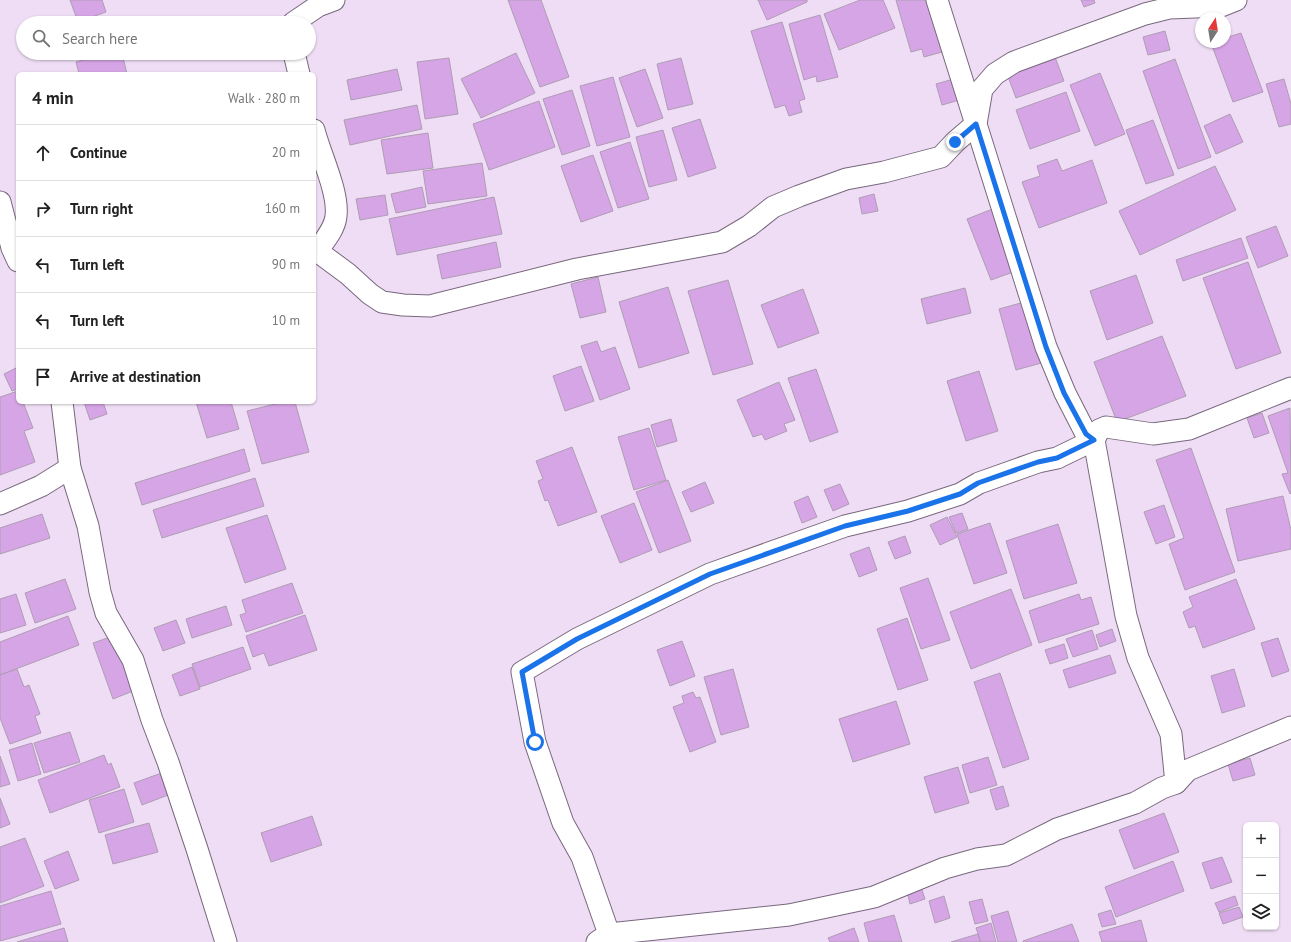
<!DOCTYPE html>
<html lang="en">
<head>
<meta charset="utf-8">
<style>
  :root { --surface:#fff; --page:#f2f2f2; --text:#222; --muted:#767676; --line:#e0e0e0 }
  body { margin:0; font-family:"PT Sans",sans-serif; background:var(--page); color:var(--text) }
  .controls { position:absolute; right:12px; bottom:12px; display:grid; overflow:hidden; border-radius:6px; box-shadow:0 1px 3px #0004 }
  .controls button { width:36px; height:36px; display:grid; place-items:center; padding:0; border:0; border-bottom:1px solid var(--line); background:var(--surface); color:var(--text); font:20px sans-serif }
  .compass { position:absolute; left:1195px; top:12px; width:36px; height:36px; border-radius:50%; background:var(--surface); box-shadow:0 1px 3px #0004; rotate:12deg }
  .stop { position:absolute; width:12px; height:12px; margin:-9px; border:3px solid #1a73e8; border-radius:50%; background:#fff }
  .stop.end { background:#1a73e8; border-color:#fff; box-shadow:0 1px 4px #0008 }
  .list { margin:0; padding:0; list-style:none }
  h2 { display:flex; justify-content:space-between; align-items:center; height:52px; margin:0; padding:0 16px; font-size:17px }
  h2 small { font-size:13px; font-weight:400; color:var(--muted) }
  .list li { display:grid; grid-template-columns:26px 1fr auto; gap:12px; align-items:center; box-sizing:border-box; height:56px; padding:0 16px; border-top:1px solid var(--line) }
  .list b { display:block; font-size:15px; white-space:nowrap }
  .list em { font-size:13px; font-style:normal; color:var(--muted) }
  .icon { flex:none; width:22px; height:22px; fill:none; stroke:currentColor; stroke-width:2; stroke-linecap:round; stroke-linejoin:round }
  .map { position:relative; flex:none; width:1291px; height:942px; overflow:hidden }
  .search { position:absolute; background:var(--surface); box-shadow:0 1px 3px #0004; left:16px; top:16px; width:300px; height:44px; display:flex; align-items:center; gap:10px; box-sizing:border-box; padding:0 14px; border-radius:22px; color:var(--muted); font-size:15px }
  .panel { position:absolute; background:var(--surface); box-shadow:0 1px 3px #0004; left:16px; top:72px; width:300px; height:332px; border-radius:6px }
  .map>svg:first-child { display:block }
  .building { fill:#d6a5e5; stroke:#ae9db3 }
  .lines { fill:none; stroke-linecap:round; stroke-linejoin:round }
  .minor-casing { stroke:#78687d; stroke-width:23 }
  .minor { stroke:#fff; stroke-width:21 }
  .route { stroke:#1a73e8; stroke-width:5 }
</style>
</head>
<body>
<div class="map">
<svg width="1291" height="942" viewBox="0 0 1291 942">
  <rect width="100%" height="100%" fill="#efddf5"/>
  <g class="building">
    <path d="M70 0H102L106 12 78 22Z"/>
    <path d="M508 0H541L569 77 540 87Z"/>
    <path d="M758 0H807V2L767 20Z"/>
    <path d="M860 0H883L895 28 839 50 824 14Z"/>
    <path d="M896 0H927L942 52 924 57 922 49 911 52Z"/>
    <path d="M1081 0H1094L1095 3 1084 7Z"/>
    <path d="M820 15 838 77 817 82 816 76 804 80 789 24Z"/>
    <path d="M782 22 805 99 799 101 802 112 789 116 785 105 775 108 751 31Z"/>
    <path d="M1165 31 1170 50 1148 55 1143 37Z"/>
    <path d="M1241 33 1263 92 1233 102 1211 43 1225 42V38Z"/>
    <path d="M81 53H122L127 74H79L76 62 83 60Z"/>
    <path d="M516 53 535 93 481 118 461 79Z"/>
    <path d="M1055 57 1064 81 1016 98 1007 74Z"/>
    <path d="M449 58 458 114 425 119 417 62Z"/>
    <path d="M681 58 693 104 668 110 657 64Z"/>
    <path d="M1175 59 1211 157 1178 169 1143 71Z"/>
    <path d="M397 69 402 90 351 100 347 80Z"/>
    <path d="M645 69 663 118 637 127 619 78Z"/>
    <path d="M1100 73 1125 134 1095 146 1070 85Z"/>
    <path d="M613 77 630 137 597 146 580 86Z"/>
    <path d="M957 78 963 99 942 105 936 84Z"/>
    <path d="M1284 79 1291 104V124L1279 127 1266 84Z"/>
    <path d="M572 90 590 146 562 155 543 99Z"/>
    <path d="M1066 92 1080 131 1030 149 1016 110Z"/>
    <path d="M539 101 555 147 489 170 473 124Z"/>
    <path d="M417 105 422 129 350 145 344 120Z"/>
    <path d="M1230 114 1243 142 1216 154 1204 126Z"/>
    <path d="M700 119 716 168 688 177 672 128Z"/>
    <path d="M1153 120 1174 175 1146 184 1126 130Z"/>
    <path d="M663 130 677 180 649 187 636 137Z"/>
    <path d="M428 133 433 168 387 174 381 140Z"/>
    <path d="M630 142 649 199 618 208 600 152Z"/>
    <path d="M593 155 613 211 581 222 561 166Z"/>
    <path d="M1057 159 1062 171 1092 160 1107 203 1039 228 1022 182 1040 176 1037 166Z"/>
    <path d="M482 163 487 196 428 204 423 171Z"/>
    <path d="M1215 166 1236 210 1140 255 1119 211Z"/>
    <path d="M422 187 426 207 396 213 391 194Z"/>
    <path d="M874 194 878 211 862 214 859 198Z"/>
    <path d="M385 195 388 215 360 220 356 199Z"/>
    <path d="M494 197 502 234 397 255 389 219Z"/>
    <path d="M995 208 1019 270 991 280 967 219Z"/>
    <path d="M1276 226 1288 256 1258 268 1246 237Z"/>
    <path d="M1241 238 1248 258 1183 281 1176 260Z"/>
    <path d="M496 242 501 267 442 279 437 255Z"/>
    <path d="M1248 262 1281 353 1236 369 1203 278Z"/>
    <path d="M1136 275 1153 323 1107 340 1090 291Z"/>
    <path d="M598 277 606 312 580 318 571 284Z"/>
    <path d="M728 280 753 364 713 375 688 291Z"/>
    <path d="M668 287 689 353 639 368 619 302Z"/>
    <path d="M965 288 971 313 927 324 921 299Z"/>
    <path d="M803 289 819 333 778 348 761 305Z"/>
    <path d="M1028 301 1045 362 1016 370 999 309Z"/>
    <path d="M1162 336 1186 396 1117 422 1094 362Z"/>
    <path d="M597 341 601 352 615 347 630 389 600 400 581 346Z"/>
    <path d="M581 366 594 401 565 411 553 376Z"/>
    <path d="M18 367V389L12 391 4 374Z"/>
    <path d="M816 369 838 432 810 442 788 378Z"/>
    <path d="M979 371 998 431 966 441 947 381Z"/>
    <path d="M779 382 795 420 784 424 787 431 765 440 762 434 753 437 737 400Z"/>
    <path d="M18 391V402H23L33 428 24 431 35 462 0 475V397Z"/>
    <path d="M84 402H103L107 414 90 420Z"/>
    <path d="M196 402H231L239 429 207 438Z"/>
    <path d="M283 402H295L309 452 262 464 247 411Z"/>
    <path d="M1290 408 1291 493 1290 494 1282 474 1288 473 1268 416Z"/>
    <path d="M1262 413 1269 433 1254 438 1247 418Z"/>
    <path d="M671 419 677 441 657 447 651 425Z"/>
    <path d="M649 428 666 480 634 490 618 437Z"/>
    <path d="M572 447 597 512 558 526 548 500 545 501 538 481 543 479 536 461Z"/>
    <path d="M1191 448 1235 572 1185 590 1169 544 1184 538 1156 460Z"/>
    <path d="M244 449 250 471 142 505 135 483Z"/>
    <path d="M255 478 264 506 162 538 153 510Z"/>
    <path d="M668 480 691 541 659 553 636 492Z"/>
    <path d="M705 482 714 503 691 512 682 492Z"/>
    <path d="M840 484 849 504 833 511 824 490Z"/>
    <path d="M808 496 817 517 802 523 794 502Z"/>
    <path d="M1283 496 1291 530V549L1238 561 1226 509Z"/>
    <path d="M634 503 652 550 620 563 601 516Z"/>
    <path d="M1164 505 1175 537 1156 544 1144 512Z"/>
    <path d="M962 513 968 529 956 533 949 517Z"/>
    <path d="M42 514 50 538 0 554V528Z"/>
    <path d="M267 515 286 569 245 583 226 528Z"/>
    <path d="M947 517 957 537 940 545 930 525Z"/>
    <path d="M990 523 1007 573 974 584 957 534Z"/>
    <path d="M1058 524 1077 583 1024 599 1006 541Z"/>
    <path d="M905 536 911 553 895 559 888 542Z"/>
    <path d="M869 547 877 570 859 577 850 554Z"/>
    <path d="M928 578 950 640 921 649 900 588Z"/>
    <path d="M65 579 76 609 35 623 25 593Z"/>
    <path d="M1236 579 1255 629 1203 648 1195 626 1189 628 1183 612 1193 607 1189 597Z"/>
    <path d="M292 583 303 613 246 632 240 615 246 613 242 600Z"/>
    <path d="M1011 589 1032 645 971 669 950 612Z"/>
    <path d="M16 594 26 625 0 633V599Z"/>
    <path d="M1079 594 1081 600 1091 597 1099 624 1039 643 1029 611Z"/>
    <path d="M226 606 232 625 192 638 186 619Z"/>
    <path d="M305 615 317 650 269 666 264 653 253 657 246 636Z"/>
    <path d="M68 616 79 645 0 675V642Z"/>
    <path d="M907 618 928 680 898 690 877 629Z"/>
    <path d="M176 620 185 643 163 651 154 628Z"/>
    <path d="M1112 629 1116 641 1100 647 1096 635Z"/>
    <path d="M1092 630 1098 649 1073 657 1066 639Z"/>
    <path d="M113 636 133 691 113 699 93 643Z"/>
    <path d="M1278 638 1289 671 1272 677 1261 643Z"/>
    <path d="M682 641 695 676 670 686 657 650Z"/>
    <path d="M1064 644 1068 658 1050 664 1045 650Z"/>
    <path d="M243 647 251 669 200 687 192 664Z"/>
    <path d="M1110 655 1116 673 1069 688 1063 670Z"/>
    <path d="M192 667 200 689 180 696 172 675Z"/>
    <path d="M17 669 24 687 29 685 40 714 35 716 41 733 10 744 0 718V675Z"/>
    <path d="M733 669 749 727 721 735 704 677Z"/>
    <path d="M1234 669 1245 706 1222 713 1211 676Z"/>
    <path d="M1000 673 1029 759 1003 768 974 682Z"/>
    <path d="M693 692 696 698 700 697 716 742 690 752 673 707 684 703 682 696Z"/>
    <path d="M896 701 910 744 853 762 839 719Z"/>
    <path d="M70 732 80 762 44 773 34 743Z"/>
    <path d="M32 743 41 774 18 781 9 750Z"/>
    <path d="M104 755 108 765 111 763 120 787 50 813 38 780Z"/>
    <path d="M0 756 10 784 0 787Z"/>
    <path d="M988 757 997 785 970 793 962 765Z"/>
    <path d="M1250 758 1255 775 1233 781 1228 764Z"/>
    <path d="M958 767 969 803 935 813 924 777Z"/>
    <path d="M167 771 176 792 142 805 134 783Z"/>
    <path d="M1003 786 1009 806 996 810 990 790Z"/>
    <path d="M124 789 134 822 99 833 89 800Z"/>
    <path d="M0 798 10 824 0 828Z"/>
    <path d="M1164 813 1179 852 1134 869 1119 830Z"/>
    <path d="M312 816 322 845 271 862 261 833Z"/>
    <path d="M149 823 158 852 113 864 105 835Z"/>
    <path d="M25 838 44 886 0 903V847Z"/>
    <path d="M68 851 79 880 55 889 44 861Z"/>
    <path d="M1222 857 1232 882 1211 889 1202 863Z"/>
    <path d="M1173 861 1184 891 1116 917 1105 887Z"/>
    <path d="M920 884 925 899 910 904 906 887Z"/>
    <path d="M51 891 61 924 0 941V906Z"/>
    <path d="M944 896 950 918 935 923 929 901Z"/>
    <path d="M1235 896 1238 905 1219 912 1215 903Z"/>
    <path d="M982 899 988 921 975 924 969 902Z"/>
    <path d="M1239 907 1243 917 1223 924 1219 913Z"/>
    <path d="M1111 910 1116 924 1102 927 1098 914Z"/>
    <path d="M1008 911 1017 942H998L991 916Z"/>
    <path d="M894 915 902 942H869L864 923Z"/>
    <path d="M1141 920 1147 942H1102L1099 932Z"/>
    <path d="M991 923 996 942H981L976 928Z"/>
    <path d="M1072 924 1079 942H1023V941Z"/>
    <path d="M64 928 68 942H17Z"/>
    <path d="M854 928 859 942H830L828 938Z"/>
    <path d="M978 934 980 942H951Z"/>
  </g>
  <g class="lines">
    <g class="minor-casing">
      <g id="minor">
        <path d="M937 0 1046 347 1065 393 1086 434 1094 440"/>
        <path d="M293 23 318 6 334 0"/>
        <path d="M294 53 299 74"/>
        <path d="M314 130C320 154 339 192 336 216 335 229 324 241 317 251L314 252"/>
        <path d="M0 202 12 248 18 261"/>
        <path d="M317 251 348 274 370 294 382 302 403 305 430 306 577 269 722 242 749 226 773 207 799 196 846 179 884 172 941 157 955 142 976 124 982 89 995 74 1014 62 1145 14 1169 8 1221 6 1236 0"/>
        <path d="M62 402 70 468 88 526 100 592 106 613 133 660 152 720 168 762 197 849 226 942"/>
        <path d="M0 504 41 486 70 468"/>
        <path d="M1176 783 1188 770 1291 727"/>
        <path d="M609 934 582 857 563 823 535 742 522 672 577 639 710 574 845 526 908 511 960 494 979 483 1038 462 1057 458 1094 440"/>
        <path d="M597 942 609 934 789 915 874 897 945 868 977 859 1006 855 1057 829 1135 803 1162 788 1176 783 1171 734 1138 658 1126 616 1094 440 1099 430 1106 427 1153 434 1189 429 1291 388"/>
      </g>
    </g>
    <use href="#minor" class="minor"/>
  </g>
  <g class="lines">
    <path class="route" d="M535 742 522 672 577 639 710 574 845 526 908 511 960 494 978 483 1038 462 1057 458 1094 440 1086 434 1064 393 1046 347 976 124 955 142"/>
  </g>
</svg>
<div class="controls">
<button>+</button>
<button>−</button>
<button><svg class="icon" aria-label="layers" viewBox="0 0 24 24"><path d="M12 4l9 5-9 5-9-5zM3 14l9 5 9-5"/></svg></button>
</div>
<svg class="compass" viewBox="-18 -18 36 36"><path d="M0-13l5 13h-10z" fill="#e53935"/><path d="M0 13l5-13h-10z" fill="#767676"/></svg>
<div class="stop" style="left:535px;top:742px"></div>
<div class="stop end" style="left:955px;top:142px"></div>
<div class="search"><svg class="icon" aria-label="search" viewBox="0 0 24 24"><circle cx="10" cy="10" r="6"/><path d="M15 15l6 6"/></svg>Search here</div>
<section class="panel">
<h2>4 min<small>Walk · 280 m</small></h2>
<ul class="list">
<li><svg class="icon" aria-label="ahead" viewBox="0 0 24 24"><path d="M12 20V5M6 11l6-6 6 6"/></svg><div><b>Continue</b></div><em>20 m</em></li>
<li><svg class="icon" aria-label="right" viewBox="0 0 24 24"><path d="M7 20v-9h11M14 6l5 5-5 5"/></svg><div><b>Turn right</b></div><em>160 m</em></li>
<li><svg class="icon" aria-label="left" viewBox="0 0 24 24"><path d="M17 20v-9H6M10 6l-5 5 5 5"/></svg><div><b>Turn left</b></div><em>90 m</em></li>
<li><svg class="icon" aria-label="left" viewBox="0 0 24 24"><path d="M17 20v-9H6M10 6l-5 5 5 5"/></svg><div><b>Turn left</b></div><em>10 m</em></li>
<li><svg class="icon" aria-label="arrive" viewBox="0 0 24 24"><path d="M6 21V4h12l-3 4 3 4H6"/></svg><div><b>Arrive at destination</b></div></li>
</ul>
</section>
</div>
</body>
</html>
